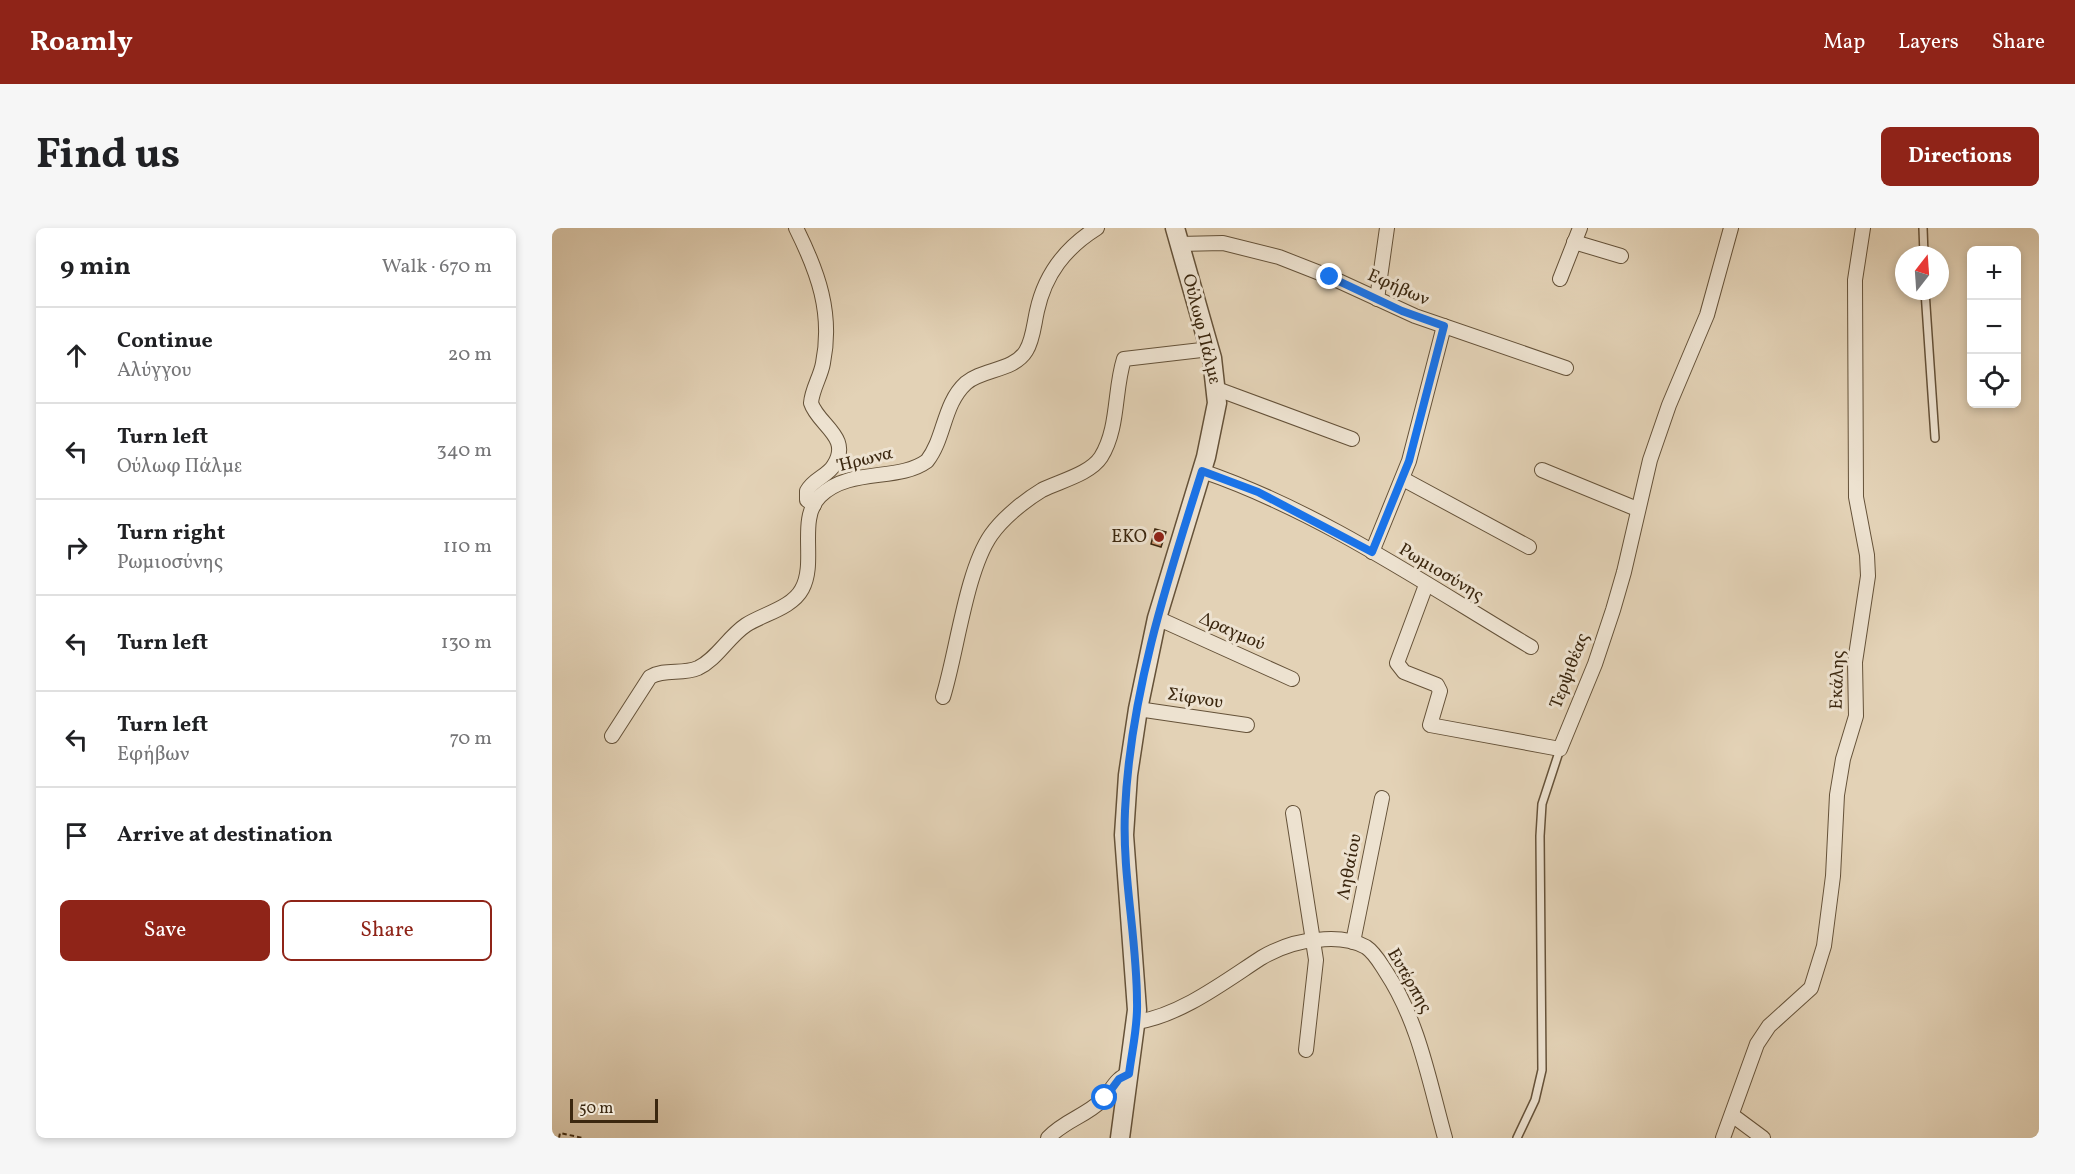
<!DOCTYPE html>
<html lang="en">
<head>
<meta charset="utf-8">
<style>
  :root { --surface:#fff; --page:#f6f6f6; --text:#202124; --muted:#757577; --line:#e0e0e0; --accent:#8f2418 }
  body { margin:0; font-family:Vollkorn,serif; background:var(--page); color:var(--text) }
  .controls { position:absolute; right:18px; top:18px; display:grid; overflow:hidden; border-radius:9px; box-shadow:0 3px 9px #0003 }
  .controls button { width:54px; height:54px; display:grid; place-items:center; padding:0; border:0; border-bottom:2px solid var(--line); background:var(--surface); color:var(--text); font:30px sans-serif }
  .compass { position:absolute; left:1343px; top:18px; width:54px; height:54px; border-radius:50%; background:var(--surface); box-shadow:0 3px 9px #0003; rotate:17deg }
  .scale { position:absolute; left:18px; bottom:15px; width:88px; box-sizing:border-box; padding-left:6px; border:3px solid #3b270f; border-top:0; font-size:16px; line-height:21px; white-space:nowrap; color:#3b270f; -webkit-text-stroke:4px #ede2d0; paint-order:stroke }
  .stop { position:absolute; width:18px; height:18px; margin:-14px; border:4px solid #1a73e8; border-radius:50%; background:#fff }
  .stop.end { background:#1a73e8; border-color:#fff; box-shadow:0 2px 6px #0008 }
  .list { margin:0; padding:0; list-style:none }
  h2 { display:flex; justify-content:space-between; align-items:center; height:78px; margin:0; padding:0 24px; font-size:26px }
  h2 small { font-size:20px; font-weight:400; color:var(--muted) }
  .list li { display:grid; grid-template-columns:39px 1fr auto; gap:18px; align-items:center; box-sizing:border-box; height:96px; padding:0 24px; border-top:2px solid var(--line) }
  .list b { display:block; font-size:22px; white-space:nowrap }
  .list p { margin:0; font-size:20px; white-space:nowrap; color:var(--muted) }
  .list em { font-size:20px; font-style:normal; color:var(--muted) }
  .actions { display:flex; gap:12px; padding:18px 24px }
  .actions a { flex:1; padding:14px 0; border:2px solid var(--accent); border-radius:9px; text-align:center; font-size:21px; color:var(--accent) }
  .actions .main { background:var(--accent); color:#fff }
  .icon { flex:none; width:33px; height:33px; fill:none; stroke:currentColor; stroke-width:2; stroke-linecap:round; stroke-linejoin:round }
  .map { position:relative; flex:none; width:1487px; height:910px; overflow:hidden; border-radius:9px }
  header { display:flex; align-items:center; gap:36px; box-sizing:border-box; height:84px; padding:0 30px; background:var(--accent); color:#fff }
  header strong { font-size:28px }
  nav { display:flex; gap:33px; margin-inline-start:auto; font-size:21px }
  .intro { display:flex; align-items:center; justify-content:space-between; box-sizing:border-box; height:144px; padding:0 36px }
  h1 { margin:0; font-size:42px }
  .button { padding:15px 27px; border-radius:9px; background:var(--accent); color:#fff; font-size:21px; font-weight:700 }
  main { display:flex; gap:36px; padding:0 36px }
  aside { flex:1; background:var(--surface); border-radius:9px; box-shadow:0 3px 9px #0003 }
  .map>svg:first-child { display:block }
  .building { fill:#d09a73; stroke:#3b270f; stroke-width:1.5 }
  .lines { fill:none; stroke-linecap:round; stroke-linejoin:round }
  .service-casing { stroke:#655239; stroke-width:10 }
  .minor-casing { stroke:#655239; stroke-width:16 }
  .tertiary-casing { stroke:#655239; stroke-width:21 }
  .path { stroke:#3b270f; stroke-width:2; stroke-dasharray:4.5 3; stroke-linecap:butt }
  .service { stroke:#ede2d0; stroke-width:7 }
  .minor { stroke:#ede2d0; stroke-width:14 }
  .tertiary { stroke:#ede2d0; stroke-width:18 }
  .route { stroke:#1a73e8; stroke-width:8 }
  .poi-dot { fill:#8f2418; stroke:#ede2d0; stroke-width:2 }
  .labels { text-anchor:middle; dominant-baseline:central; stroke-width:6; stroke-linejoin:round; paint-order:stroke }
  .street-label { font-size:18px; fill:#3b270f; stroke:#ede2d0 }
  .poi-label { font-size:18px; fill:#3b270f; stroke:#ede2d0; text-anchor:end }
</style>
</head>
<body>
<header>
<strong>Roamly</strong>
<nav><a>Map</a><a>Layers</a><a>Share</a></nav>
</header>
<div class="intro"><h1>Find us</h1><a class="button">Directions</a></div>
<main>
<aside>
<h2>9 min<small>Walk · 670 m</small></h2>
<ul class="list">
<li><svg class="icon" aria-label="ahead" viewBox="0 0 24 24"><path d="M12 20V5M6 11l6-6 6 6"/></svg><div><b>Continue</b><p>Αλύγγου</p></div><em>20 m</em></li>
<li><svg class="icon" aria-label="left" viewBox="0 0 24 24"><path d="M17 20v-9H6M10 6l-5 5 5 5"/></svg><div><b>Turn left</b><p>Ούλωφ Πάλμε</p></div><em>340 m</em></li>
<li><svg class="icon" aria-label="right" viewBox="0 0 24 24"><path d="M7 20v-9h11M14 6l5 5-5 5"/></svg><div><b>Turn right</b><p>Ρωμιοσύνης</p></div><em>110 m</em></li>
<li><svg class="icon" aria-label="left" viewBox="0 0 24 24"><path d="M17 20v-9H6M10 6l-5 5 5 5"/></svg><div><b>Turn left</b></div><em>130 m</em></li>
<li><svg class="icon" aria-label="left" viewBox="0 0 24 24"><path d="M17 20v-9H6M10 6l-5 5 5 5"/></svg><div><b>Turn left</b><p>Εφήβων</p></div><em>70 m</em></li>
<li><svg class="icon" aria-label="arrive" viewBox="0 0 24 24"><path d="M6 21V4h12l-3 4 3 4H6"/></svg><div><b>Arrive at destination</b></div></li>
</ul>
<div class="actions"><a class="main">Save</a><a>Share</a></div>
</aside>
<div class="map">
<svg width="1487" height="910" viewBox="0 0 1487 910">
  <rect width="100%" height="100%" fill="#e3d2b6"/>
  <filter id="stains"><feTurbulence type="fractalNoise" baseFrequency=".00333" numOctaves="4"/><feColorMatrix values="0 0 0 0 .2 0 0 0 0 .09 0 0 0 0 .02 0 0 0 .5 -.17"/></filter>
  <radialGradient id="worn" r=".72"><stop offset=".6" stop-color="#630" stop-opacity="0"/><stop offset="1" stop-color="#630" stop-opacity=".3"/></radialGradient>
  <path class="building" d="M603 301 614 304 609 319 599 316Z"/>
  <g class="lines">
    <g class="service-casing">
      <g id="service">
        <path d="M1371 0 1372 27"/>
        <path d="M1373 63 1383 210"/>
        <path d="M965 910 983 872 990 842 988 608 990 576 1008 521"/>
      </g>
    </g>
    <g class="minor-casing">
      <g id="minor">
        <path d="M244 0C266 44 281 85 271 135 269 148 260 161 259 175 266 197 300 209 282 237 276 248 261 251 255 263V272L262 277"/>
        <path d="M1022 14 1069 28"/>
        <path d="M627 16 671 15 727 29 778 49 863 88 1014 140"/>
        <path d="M1008 51 1028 0"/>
        <path d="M825 71 835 0"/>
        <path d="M665 161 800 211"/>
        <path d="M990 242 1085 281"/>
        <path d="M650 243C767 283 873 356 979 419"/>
        <path d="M851 251 977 319"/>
        <path d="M820 324 857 233 892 98"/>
        <path d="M874 357 845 435 852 444 885 457 888 463 878 497 1008 521 1043 436 1061 382 1072 344 1098 232 1117 177 1155 87 1179 0"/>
        <path d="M605 390 740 451"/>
        <path d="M391 469C405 424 414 343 439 307 451 290 472 273 490 262 508 253 538 246 549 229 567 200 562 162 572 131L658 121"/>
        <path d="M586 481 695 497"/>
        <path d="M60 508 98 449C113 440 130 447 146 440 165 431 176 409 194 397 211 386 240 380 250 361 265 334 245 291 268 268 298 239 346 254 375 233 393 210 391 176 414 155 430 141 462 143 474 123 481 112 482 96 485 83 493 46 513 20 545 0"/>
        <path d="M741 585 764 732 754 822"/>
        <path d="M801 714 830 570"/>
        <path d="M585 794C629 787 672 754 709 730 726 720 746 713 765 712 781 710 799 711 814 719 823 725 828 735 834 744 867 794 877 853 893 910"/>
        <path d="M1180 887 1211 910"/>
        <path d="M496 910C513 892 534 888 550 872 560 863 563 850 577 846"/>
        <path d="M1171 910 1205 816 1217 798 1259 760 1272 718 1281 648 1285 567 1291 531 1304 488 1303 434 1316 348 1315 327 1304 269 1303 52 1311 0"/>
      </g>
    </g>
    <g class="tertiary-casing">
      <path id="tertiary" d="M568 910 585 782 572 607 576 547 586 481 605 390 654 229 665 175 660 130 623 0"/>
    </g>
    <path class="path" d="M7 910 8 905 31 910"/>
    <use href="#service" class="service"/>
    <use href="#minor" class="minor"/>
    <use href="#tertiary" class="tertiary"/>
  </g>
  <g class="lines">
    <path class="route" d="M553 870 567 851 577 846C580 822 586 798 585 774 585 710 570 647 573 583 578 467 615 353 650 243L706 264 820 324 857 233 892 98 850 83 778 49"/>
  </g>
  <circle class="poi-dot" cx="607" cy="309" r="6"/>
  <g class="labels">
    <g class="street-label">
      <text transform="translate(846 60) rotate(24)">Εφήβων</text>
      <text transform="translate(649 101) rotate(76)">Ούλωφ Πάλμε</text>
      <text transform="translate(314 232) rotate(-14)">Ήρωνα</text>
      <text transform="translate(889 345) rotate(31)">Ρωμιοσύνης</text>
      <text transform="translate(680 404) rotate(24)">Δραγμού</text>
      <text transform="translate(1018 443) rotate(-69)">Τερψιθέας</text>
      <text transform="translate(1286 452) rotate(-88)">Εκάλης</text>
      <text transform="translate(643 471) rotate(9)">Σίφνου</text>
      <text transform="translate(798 639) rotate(-79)">Ληθαίου</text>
      <text transform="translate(857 753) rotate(60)">Ευτέρπης</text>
    </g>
    <g class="poi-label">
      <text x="595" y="309">EKO</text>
    </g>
  </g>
  <rect width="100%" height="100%" filter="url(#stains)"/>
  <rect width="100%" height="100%" fill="url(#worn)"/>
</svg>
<div class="controls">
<button>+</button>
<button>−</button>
<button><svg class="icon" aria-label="locate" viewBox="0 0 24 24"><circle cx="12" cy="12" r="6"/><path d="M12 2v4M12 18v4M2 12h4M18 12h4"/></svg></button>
</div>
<svg class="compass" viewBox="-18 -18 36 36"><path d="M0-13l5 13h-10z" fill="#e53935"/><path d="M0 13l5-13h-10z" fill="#757577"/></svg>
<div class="scale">50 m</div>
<div class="stop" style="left:553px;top:870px"></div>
<div class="stop end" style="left:778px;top:49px"></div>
</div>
</main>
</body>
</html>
